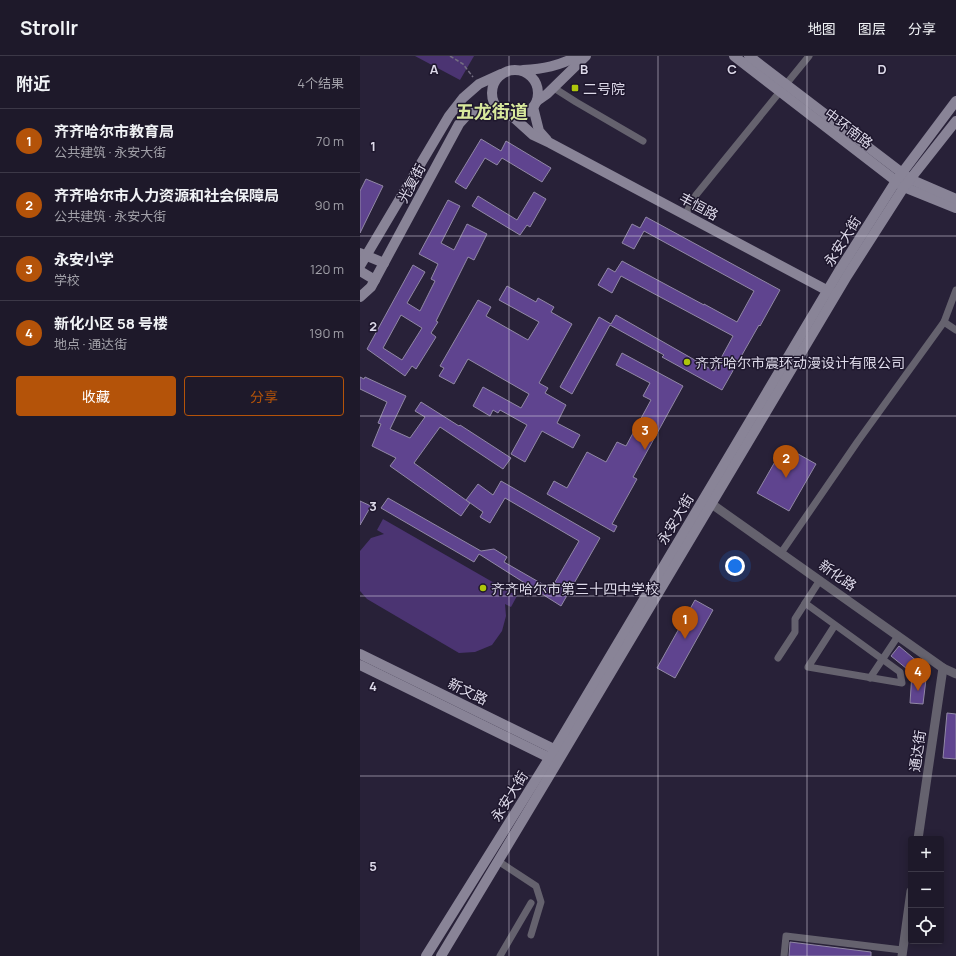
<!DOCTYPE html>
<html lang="zh">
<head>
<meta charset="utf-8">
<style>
  :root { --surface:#1e192a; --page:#2b2636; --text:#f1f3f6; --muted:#a1a0a8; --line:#3c3847; --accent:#b45309 }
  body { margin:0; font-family:Manrope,"Noto Sans SC",sans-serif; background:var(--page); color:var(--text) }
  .controls { position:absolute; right:12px; bottom:12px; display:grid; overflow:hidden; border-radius:4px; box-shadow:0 2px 10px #0003 }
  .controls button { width:36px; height:36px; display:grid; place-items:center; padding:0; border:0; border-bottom:1px solid var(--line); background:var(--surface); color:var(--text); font:20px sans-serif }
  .you { position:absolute; left:375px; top:510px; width:14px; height:14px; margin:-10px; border:3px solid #fff; border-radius:50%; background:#1a73e8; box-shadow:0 0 0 6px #1a73e833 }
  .badge { display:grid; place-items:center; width:26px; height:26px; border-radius:50%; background:var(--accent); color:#fff; font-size:13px; font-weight:700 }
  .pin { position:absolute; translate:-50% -33px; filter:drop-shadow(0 1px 2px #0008) }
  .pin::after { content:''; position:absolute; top:21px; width:14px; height:12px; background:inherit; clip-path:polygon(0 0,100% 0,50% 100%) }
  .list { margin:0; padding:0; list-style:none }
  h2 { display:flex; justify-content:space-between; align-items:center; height:52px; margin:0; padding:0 16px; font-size:17px }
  h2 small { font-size:13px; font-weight:400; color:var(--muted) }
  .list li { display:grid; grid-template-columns:26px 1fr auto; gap:12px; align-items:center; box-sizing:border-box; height:64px; padding:0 16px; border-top:1px solid var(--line) }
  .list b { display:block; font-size:15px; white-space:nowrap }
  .list p { margin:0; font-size:13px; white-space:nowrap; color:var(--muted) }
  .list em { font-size:13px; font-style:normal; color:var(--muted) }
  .actions { display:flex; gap:8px; padding:12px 16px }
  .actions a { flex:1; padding:9px 0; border:1px solid var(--accent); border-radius:4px; text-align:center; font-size:14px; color:var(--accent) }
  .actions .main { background:var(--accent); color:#fff }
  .icon { flex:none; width:22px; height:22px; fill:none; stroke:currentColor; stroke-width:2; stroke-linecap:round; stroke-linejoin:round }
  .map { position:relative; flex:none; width:596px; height:900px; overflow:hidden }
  header { display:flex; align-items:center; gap:24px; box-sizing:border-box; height:56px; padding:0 20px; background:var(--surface); border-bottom:1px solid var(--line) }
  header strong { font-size:19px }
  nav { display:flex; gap:22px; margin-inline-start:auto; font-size:14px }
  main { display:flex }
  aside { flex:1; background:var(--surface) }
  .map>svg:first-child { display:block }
  .green { fill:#4b3472 }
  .building { fill:#5f448f; stroke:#9188a5; fill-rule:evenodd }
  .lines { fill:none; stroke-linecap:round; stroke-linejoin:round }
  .path { stroke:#746e82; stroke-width:1.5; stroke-dasharray:4 2; stroke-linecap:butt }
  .minor { stroke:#65626e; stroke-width:7 }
  .tertiary { stroke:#65626e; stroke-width:9 }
  .secondary { stroke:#898497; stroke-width:10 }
  .grid { fill:none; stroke:#dedaea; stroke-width:1; stroke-opacity:0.55 }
  .poi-dot { fill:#aec60c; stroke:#1e172d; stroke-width:1.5 }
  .labels { text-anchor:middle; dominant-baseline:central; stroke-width:3; stroke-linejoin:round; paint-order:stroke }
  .poi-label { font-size:14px; fill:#dedaea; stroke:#1e172d; text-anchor:start }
  .street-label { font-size:14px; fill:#dedaea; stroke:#1e172d }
  .district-label { font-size:18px; font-weight:bold; fill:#d8e99c; stroke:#1e172d }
  .grid-label { font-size:13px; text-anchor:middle; font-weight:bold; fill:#dedaea; stroke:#1e172d; stroke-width:3; stroke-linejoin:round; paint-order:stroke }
</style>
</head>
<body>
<header>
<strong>Strollr</strong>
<nav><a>地图</a><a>图层</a><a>分享</a></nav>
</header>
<main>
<aside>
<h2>附近<small>4个结果</small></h2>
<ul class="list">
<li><span class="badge">1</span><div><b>齐齐哈尔市教育局</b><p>公共建筑 · 永安大街</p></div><em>70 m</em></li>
<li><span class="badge">2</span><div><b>齐齐哈尔市人力资源和社会保障局</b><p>公共建筑 · 永安大街</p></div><em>90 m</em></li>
<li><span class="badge">3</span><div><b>永安小学</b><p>学校</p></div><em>120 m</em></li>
<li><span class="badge">4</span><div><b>新化小区 58 号楼</b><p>地点 · 通达街</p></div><em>190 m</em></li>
</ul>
<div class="actions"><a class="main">收藏</a><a>分享</a></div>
</aside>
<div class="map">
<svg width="596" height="900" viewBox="0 0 596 900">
  <rect width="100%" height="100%" fill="#282138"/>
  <g class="green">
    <path d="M55 0H114L100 24Z"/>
    <path d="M23 463 157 540 151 551 145 548 146 560 142 575 132 589 115 596 99 597 7 543 0 535V495L11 482 24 478 17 474Z"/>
  </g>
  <g class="building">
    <path d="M121 83 141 95 146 85 191 112 182 126 142 102 137 109 125 102 106 133 95 126Z"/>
    <path d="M6 123 23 130 0 177V135Z"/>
    <path d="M174 136 186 143 170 171 167 169 160 179 112 150 118 140 157 164Z"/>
    <path d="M88 144 100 150 81 187 94 194 107 168 127 178 114 204 108 201 76 265 78 266 71 277 76 281 56 313 52 310 45 320 7 293 53 209 65 216 47 247 60 255 75 225 71 223 78 208 59 198ZM41 259 62 272 42 304 23 292Z"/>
    <path d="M286 161 420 234 400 270 399 269 362 334 302 301 304 299 250 269 212 338 200 331 239 261 251 268 256 259 354 315 373 280 261 220 252 237 238 229 248 212 255 216 262 205 344 249V248L377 266 394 235 284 175 274 193 262 187 272 168 280 172Z"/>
    <path d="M147 230 176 246 178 242 194 251 191 256 212 268 179 327 188 332 185 337 206 349 197 367 220 379 213 392 182 375 165 406 151 398 167 369 140 354 138 357 133 354 130 360 113 350 123 331 161 352 169 338 108 303 94 328 79 320 84 312 80 310 118 244 131 251 126 260 168 284 179 266 139 244Z"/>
    <path d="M262 297 323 330 273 421 277 423 252 468 257 470 254 476 187 438 194 425 207 432 227 396 246 406 257 386 266 390 291 344 283 340 290 327 256 309Z"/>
    <path d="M0 321 4 323 5 321 46 340 30 373 50 382 65 361 55 355 61 346 99 370 100 369 151 402 143 413 80 371 54 407 110 447 101 460 30 410 36 402 12 390 21 368 18 367 27 346 0 333Z"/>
    <path d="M424 390 456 408 429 455 397 437Z"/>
    <path d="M141 425 240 482 201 550 119 498 114 506 21 452 28 442 121 495 134 493 147 501 144 506 191 533 219 485 145 442 130 467 120 461 123 456 106 444 118 428 133 439Z"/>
    <path d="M0 445 11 450 0 469Z"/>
    <path d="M335 544 353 554 315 622 297 612Z"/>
    <path d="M539 590 565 612 566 623 563 648 550 647 552 617 531 600Z"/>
    <path d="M587 657 596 658V703L583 702Z"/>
    <path d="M430 886 511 896V900H429Z"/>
  </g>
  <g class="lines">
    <path class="path" d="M90 0 103 8 113 21"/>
    <g class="minor">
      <path d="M194 32 216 46 283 85"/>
      <path d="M325 159 336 139 449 0"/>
      <path d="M584 266 596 274"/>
      <path d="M421 497 498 385 584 266 596 234"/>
      <path d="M445 547 540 616 542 627 448 611 475 569"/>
      <path d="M418 602 435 576V563L460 524"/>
      <path d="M510 622 538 580"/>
      <path d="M138 805 176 830 181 846 171 879"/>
      <path d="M140 900 171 847"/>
      <path d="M424 900 426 880 542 894"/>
    </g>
    <g class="tertiary">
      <path d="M346 444 583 612 596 618"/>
      <path d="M558 783 583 612"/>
      <path d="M542 900 551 835"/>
    </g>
    <g class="secondary">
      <path d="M374 0 536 125 544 131 596 152"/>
      <path d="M389 0 550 123 596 143"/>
      <path d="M163 14C184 13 198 10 218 0"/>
      <circle cx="155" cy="37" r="23"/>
      <path d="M177 45 187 38 226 0"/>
      <path d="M173 51 179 75 187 84"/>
      <path d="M152 60 173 79 190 87 472 237"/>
      <path d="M0 197 24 207"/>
      <path d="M0 210 89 60 103 42 119 28 141 18"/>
      <path d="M0 215 15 224"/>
      <path d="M0 241 11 231 99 68 108 58 117 56 145 57"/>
      <path d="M0 598 200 696"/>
      <path d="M0 609 196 705"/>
      <path d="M66 900 195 693 479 215 536 125 596 45"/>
      <path d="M81 900 203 697 487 220 544 131 596 65"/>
    </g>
  </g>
  <path class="grid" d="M149 0V900M298 0V900M447 0V900M0 180H596M0 360H596M0 540H596M0 720H596"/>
  <g class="poi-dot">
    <rect x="211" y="28" width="8" height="8" rx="2"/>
    <circle cx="327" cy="306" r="4"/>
    <circle cx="123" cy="532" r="4"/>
  </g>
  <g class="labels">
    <g class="poi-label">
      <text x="223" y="32">二号院</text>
      <text x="335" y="306">齐齐哈尔市震环动漫设计有限公司</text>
      <text x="131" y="532">齐齐哈尔市第三十四中学校</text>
    </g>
    <g class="street-label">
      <text transform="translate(489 72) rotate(37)">中环南路</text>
      <text transform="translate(51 127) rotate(-62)">光复街</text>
      <text transform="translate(339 150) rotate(28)">丰恒路</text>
      <text transform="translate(482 185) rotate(-58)">永安大街</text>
      <text transform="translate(315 463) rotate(-59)">永安大街</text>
      <text transform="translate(478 519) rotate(35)">新化路</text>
      <text transform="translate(108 635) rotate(26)">新文路</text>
      <text transform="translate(557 695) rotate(-82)">通达街</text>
      <text transform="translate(149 740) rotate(-58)">永安大街</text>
    </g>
    <g class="district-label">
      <text x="132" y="55">五龙街道</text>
    </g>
  </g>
  <g class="grid-label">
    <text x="74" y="18">A</text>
    <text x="224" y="18">B</text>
    <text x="372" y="18">C</text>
    <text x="522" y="18">D</text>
    <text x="13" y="95">1</text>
    <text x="13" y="275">2</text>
    <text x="13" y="455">3</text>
    <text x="13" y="635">4</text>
    <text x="13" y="815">5</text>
  </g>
</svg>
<div class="controls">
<button>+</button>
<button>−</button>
<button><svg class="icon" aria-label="locate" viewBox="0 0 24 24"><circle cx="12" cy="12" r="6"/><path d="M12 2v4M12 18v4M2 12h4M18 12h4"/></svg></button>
</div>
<div class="you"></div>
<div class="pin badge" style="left:325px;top:583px">1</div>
<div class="pin badge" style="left:426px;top:422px">2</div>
<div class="pin badge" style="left:285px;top:394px">3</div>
<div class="pin badge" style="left:558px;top:635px">4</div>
</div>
</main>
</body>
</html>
